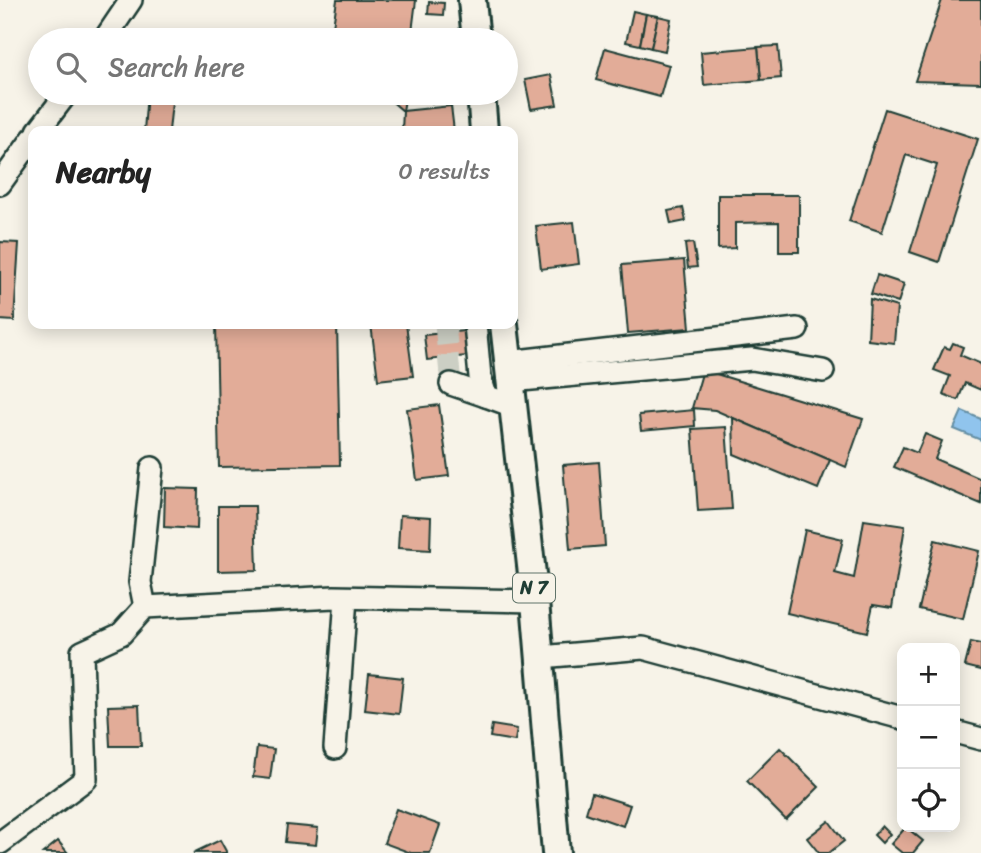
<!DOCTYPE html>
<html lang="en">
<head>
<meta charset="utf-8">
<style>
  :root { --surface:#fff; --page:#f6f6f6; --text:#222; --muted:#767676; --line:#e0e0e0 }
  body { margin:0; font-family:Sriracha,sans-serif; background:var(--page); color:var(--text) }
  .controls { position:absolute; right:21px; bottom:21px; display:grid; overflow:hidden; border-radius:14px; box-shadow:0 4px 18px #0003 }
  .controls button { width:63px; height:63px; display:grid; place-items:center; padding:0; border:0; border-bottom:2px solid var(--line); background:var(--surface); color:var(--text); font:35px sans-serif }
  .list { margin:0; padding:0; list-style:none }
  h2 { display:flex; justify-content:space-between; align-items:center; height:91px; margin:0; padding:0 28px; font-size:30px }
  h2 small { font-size:23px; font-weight:400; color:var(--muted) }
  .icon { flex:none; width:38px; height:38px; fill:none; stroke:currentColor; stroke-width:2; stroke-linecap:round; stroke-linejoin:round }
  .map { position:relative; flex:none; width:981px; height:853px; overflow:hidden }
  .search { position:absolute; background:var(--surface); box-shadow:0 4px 18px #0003; left:28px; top:28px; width:490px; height:77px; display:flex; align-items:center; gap:18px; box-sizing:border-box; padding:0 24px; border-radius:38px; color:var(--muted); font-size:26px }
  .panel { position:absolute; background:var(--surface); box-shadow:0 4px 18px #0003; left:28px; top:126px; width:490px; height:203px; border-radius:14px }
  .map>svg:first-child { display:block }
  .water { fill:#90c4ed; stroke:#638ea3; stroke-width:2 }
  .building { fill:#e2ac98; stroke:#1f3d34; stroke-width:2 }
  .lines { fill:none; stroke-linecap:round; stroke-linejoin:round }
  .minor-tunnel { stroke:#cccfc4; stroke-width:21; stroke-dasharray:21 10; stroke-linecap:butt }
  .minor-casing { stroke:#1f3d34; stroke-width:26 }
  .major-casing { stroke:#1f3d34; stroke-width:32 }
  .minor { stroke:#f7f3e8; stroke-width:21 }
  .major { stroke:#f7f3e8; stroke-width:26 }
  .labels { text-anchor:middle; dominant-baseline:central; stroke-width:6; stroke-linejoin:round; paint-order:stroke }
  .shield { fill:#f7f3e8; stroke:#60746a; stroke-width:2 }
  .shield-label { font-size:18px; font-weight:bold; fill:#1f3d34 }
</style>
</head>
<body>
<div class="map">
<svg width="981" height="853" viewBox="0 0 981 853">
  <rect width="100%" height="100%" fill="#f7f3e8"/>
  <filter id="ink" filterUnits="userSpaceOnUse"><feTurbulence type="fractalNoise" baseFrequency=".0143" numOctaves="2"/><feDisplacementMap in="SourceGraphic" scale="14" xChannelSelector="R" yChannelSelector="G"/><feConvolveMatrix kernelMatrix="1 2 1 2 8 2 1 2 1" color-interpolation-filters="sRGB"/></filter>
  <g filter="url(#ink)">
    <path class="water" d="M962 411 981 419V440L954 429Z"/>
    <g class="building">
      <path d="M337 0H416L411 40H331Z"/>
      <path d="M942 0H981V83L915 81Z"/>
      <path d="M429 2 444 3 443 15 428 14Z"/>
      <path d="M633 11 646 14 640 45 626 42Z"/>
      <path d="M646 14 658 16 651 48 640 45Z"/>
      <path d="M658 16 671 19 665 51 651 48Z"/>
      <path d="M778 46 781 78 761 80 758 47Z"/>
      <path d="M758 47 761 80 704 85 701 52Z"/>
      <path d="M605 48 669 65 660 97 596 80Z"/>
      <path d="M551 75 557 105 531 109 525 80Z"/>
      <path d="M147 93H173L169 131H144Z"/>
      <path d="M382 93H406L403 111Z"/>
      <path d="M448 93 449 101 432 103 431 94Z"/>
      <path d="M451 106 454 131H402L403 111Z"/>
      <path d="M885 109 978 139 939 262 910 252 937 165 906 155 882 232 849 221Z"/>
      <path d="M718 195H799V252H779V222L735 223V248L718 249Z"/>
      <path d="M683 208 686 221 671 224 668 211Z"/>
      <path d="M574 222 579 264 541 269 536 226Z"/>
      <path d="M0 242 19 243 14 321 0 320Z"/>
      <path d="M693 243 697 267 688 268 685 244Z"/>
      <path d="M684 260 690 328 628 333 622 265Z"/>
      <path d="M877 275 904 284 898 303 871 294Z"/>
      <path d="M870 299 897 307 894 343 868 340Z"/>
      <path d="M216 324H337L340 465 219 467Z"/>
      <path d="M371 324H406L413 376 378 380Z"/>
      <path d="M474 330 477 355 427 360 424 335Z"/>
      <path d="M953 343 963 347 960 355 981 364V390L965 383 958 400 943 394 950 376 934 370 944 347 950 349Z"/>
      <path d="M703 370 863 419 846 467 715 410 692 408Z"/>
      <path d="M439 405 449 476 417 480 407 409Z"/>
      <path d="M694 410 695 426 641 431 639 415Z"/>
      <path d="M733 418 830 460 818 489 734 454Z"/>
      <path d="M726 427 732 509 698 511 692 429Z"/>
      <path d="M925 434 942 441 935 459 981 479V504L894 467 903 447 917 453Z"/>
      <path d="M599 462 605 546 570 549 563 465Z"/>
      <path d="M165 488 198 489 197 529 164 527Z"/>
      <path d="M218 506H255L257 570 218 571Z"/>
      <path d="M400 515 431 517 430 550 398 548Z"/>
      <path d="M864 520 905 526 892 608 873 605 867 632 787 613 805 530 843 539 835 573 854 578Z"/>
      <path d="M935 540 979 551 963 619 919 609Z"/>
      <path d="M971 642 981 644V670L965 666Z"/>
      <path d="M369 674 403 678 399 714 365 710Z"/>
      <path d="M139 705 141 746H110L108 706Z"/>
      <path d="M492 725 517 729 515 741 490 737Z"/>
      <path d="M257 747 274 749 270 779 253 777Z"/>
      <path d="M780 748 819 787 786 820 747 781Z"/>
      <path d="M592 793 630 805 623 826 586 813Z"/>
      <path d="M396 809 440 825 430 853H411L384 843Z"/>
      <path d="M829 821 844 841 829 853H819L807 838Z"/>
      <path d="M287 825 318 828 316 845 285 842Z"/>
      <path d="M882 826 890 834 882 843 874 835Z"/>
      <path d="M906 827 923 841 913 853H902L891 844Z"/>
      <path d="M220 840 227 853H193Z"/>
      <path d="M58 841 68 853H43Z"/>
    </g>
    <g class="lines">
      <path class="minor-tunnel" d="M445 324 451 384"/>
      <g class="minor-casing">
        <g id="minor">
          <path d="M104 40 131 0"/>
          <path d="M38 131 67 93"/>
          <path d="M0 184 33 138"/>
          <path d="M475 324 480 377 486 396 513 406"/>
          <path d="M508 362 797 329"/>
          <path d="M510 381 752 359 823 371"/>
          <path d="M451 384 486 396"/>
          <path d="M145 607 140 582 152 468"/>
          <path d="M541 657 643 648 902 718"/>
          <path d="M955 732 981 739"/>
          <path d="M335 748 346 598"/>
          <path d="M0 843 86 779 82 652 121 634 145 607 334 597 535 601"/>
        </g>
      </g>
      <g class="major-casing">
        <g id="major">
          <path d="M472 0 476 40"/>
          <path d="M481 93 484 131"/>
          <path d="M504 324 535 601 556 853"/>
        </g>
      </g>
      <use href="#minor" class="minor"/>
      <use href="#major" class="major"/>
    </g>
  </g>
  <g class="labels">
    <rect class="shield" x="513" y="573.5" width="42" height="29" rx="5"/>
    <g class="shield-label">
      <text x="534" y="588">N 7</text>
    </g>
  </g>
</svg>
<div class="controls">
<button>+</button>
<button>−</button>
<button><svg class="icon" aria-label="locate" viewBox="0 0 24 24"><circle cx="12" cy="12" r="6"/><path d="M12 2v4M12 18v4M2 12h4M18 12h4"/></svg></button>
</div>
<div class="search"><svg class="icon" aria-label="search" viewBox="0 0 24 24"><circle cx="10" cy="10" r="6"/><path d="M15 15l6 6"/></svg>Search here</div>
<section class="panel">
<h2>Nearby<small>0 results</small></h2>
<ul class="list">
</ul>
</section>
</div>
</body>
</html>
